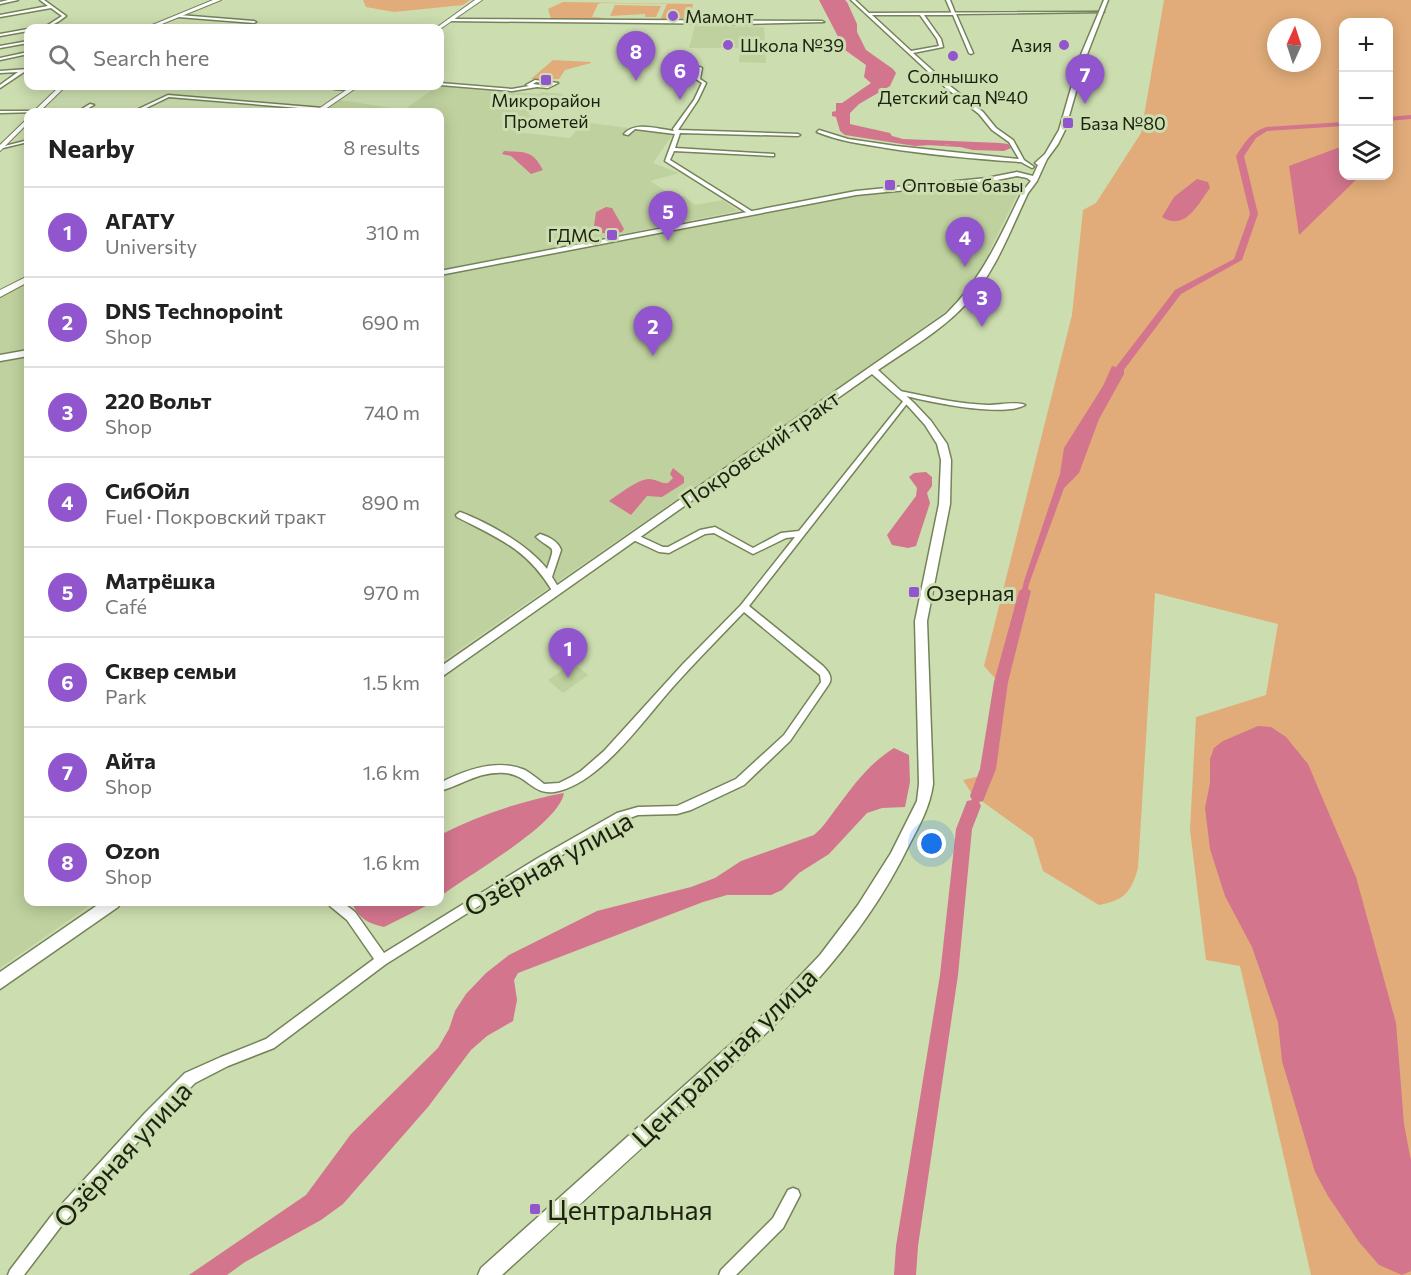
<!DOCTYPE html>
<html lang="en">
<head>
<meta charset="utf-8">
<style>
  :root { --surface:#fff; --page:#f2f2f2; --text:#222; --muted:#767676; --line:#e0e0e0; --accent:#9156cd }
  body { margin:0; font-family:Commissioner,sans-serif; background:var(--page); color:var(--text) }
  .controls { position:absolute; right:18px; top:18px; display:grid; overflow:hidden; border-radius:12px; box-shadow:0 3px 15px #0003 }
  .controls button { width:54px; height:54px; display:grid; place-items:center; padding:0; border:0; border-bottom:2px solid var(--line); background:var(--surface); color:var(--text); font:30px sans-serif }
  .compass { position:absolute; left:1267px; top:18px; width:54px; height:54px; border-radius:50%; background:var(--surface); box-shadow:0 3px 15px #0003; rotate:3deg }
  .you { position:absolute; left:932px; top:844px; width:21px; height:21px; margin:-15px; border:4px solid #fff; border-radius:50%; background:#1a73e8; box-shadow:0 0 0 9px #1a73e833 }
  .badge { display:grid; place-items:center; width:39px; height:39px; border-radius:50%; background:var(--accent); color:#fff; font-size:20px; font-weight:700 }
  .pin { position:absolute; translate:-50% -50px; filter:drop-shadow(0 2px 3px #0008) }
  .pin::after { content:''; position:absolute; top:32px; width:21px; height:18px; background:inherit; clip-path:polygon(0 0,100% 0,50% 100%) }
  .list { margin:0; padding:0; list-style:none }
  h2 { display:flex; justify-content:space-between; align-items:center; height:78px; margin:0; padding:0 24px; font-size:26px }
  h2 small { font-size:20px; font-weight:400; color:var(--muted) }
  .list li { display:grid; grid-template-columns:39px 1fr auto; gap:18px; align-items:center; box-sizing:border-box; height:90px; padding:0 24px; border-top:2px solid var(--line) }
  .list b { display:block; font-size:22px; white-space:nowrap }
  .list p { margin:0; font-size:20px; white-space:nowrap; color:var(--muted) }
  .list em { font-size:20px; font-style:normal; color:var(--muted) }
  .icon { flex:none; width:33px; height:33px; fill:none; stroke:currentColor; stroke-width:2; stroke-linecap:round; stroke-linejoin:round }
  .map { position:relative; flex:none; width:1411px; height:1275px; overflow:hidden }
  .search { position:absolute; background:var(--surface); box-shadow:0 3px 15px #0003; left:24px; top:24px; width:420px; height:66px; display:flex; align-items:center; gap:15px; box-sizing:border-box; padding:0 21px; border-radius:12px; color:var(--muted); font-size:22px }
  .panel { position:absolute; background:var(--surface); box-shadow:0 3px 15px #0003; left:24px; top:108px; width:420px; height:798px; border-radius:12px }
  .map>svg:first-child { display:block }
  .built { fill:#bfd19e }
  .green { fill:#e1ac7a; fill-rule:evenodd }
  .water { fill:#d2758d }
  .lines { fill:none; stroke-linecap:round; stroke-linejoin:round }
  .canal { fill:#d2758d; fill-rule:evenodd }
  .river { fill:#d2758d; fill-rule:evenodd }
  .street-casing { stroke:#748359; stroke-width:3 }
  .secondary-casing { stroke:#748359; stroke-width:3 }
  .primary-casing { stroke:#748359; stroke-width:2 }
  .street { fill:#fff; fill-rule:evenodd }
  .secondary { fill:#fff; fill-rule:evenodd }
  .primary { fill:#fff; fill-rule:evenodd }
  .poi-dot { fill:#9156cd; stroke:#ccddaf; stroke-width:2 }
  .labels { text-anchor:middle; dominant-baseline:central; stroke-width:6; stroke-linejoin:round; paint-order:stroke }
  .far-poi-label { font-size:18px; fill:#1c2211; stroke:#ccddaf; text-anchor:start }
  .street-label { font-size:22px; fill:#1c2211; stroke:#ccddaf }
  .poi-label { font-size:22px; fill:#1c2211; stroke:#ccddaf; text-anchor:start }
  .near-street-label { font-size:27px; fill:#1c2211; stroke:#ccddaf }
  .near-poi-label { font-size:27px; fill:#1c2211; stroke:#ccddaf; text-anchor:start }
</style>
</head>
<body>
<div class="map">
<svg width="1411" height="1275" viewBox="0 0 1411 1275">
  <rect width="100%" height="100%" fill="#ccddaf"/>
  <g class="built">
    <path d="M695 26 764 27 766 63 739 62 740 48H689Z"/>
    <path d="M437 86 539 94 541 92 564 94 557 101 543 100 527 109 526 111 531 112 528 115 533 116 516 132 570 138 583 122 673 134 653 163 679 173 650 181 675 197 684 196 695 205 723 200 738 211 440 270V112H321L340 100 404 110Z"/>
    <path d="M981 181 1005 183 1019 191 988 254 992 256 970 290H966L950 308 845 383 440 663V275L847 196Z"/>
    <path d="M28 282V349L0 355V298Z"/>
    <path d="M28 355V902H95L0 968V361Z"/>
    <path d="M573 663 588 675 563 693 548 680Z"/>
  </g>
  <g class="green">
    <path d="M363 0H470L463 5 394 12 366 7Z"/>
    <path d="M1164 0H1411V1275H1311L1240 966 1206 960 1190 830 1196 717 1266 695 1278 624 1155 593 1138 868C1131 892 1125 900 1099 905L1043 871 1033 838 972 794 963 780 993 773 1000 741V684L984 666 1072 315 1083 210 1096 203 1141 133ZM1344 22H1388V176H1344ZM1276 27H1312V63H1276Z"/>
    <path d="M563 2 693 4 690 18 660 20 667 4 602 3 598 4 592 17 604 18 603 20 458 18 551 19 548 9Z"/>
    <path d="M615 5 661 6 656 17H645V14L610 16Z"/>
    <path d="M553 60 591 62V63L565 70 559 79H531Z"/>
  </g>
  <g class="water">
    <path d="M819 0H845L847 2 857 24V32L866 50 893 69 896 73 890 86 859 104 850 113V124L890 133 892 136 903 139 1000 143 1008 144 1011 148 1004 151 973 150 947 144 915 146 845 135 840 131 836 117 832 116V112L836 111V103H842L871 83 864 77 866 65 845 50Z"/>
    <path d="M1343 146 1344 176H1360L1299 235 1289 166Z"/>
    <path d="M504 151C527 152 533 151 543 170L531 174 511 156 502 154Z"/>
    <path d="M1197 179 1208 182 1210 188C1198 204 1185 232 1162 217L1174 197Z"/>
    <path d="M606 207 612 208 624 229 622 232 608 234 598 232 599 228 594 226 596 212Z"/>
    <path d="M1112 366 1124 369V374L1099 419 1079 473 1064 488 1029 584 1025 603 1021 607 1020 600 1024 581 1060 474 1064 448 1103 386Z"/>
    <path d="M673 468 684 477V483L662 497 647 496 631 515 609 501C618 495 638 479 649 479 656 479 661 484 668 483L673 478 670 474Z"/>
    <path d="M926 472 932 477V486L927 493 930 503 916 546 908 548 892 545 887 535 916 496 917 488 909 477 914 473Z"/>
    <path d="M1258 726 1271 727 1286 737 1308 764 1356 877 1396 1023 1404 1124 1411 1161V1271L1402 1275 1379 1265 1359 1242 1328 1196 1315 1172 1282 1061 1278 1022 1252 947 1225 896 1210 849 1205 808 1210 783V759L1214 748 1223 741Z"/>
    <path d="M894 748 909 755 910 782 905 807 882 808 867 813 829 854 799 873 782 890 771 895H727L703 902 518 973 514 980 517 1000 513 1021 487 1036 471 1050 428 1107 343 1204 321 1220 245 1262 227 1275H189L306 1195 351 1134 438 1048 449 1029 455 1011 466 994 486 973 509 955 597 911 691 887 715 878 741 861 814 835C824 827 830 816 838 806 855 783 870 763 894 748Z"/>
    <path d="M564 793C558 826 467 875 440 897V835C479 815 521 801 564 793Z"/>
    <path d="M355 902H434L384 927C370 924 359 919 353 905Z"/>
  </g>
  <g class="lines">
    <path class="canal" d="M925 143 959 145 961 146 959 147 927 145H925Z"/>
    <g class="river">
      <path d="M1411 115V119L1388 121V117Z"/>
      <path d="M1344 122V126L1267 131 1256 138 1244 156 1258 214 1242 260 1181 294 1123 371 1117 385H1109L1108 383 1113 371 1175 290 1234 259 1250 214 1236 156C1244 143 1251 132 1266 127Z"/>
      <path d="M1025 587 1031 591 1008 682 996 769 983 801 979 802 981 806 972 829 958 975 918 1246 916 1275H894L896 1246 940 975 956 829 967 801 972 800 970 796 980 769 994 682 1019 591Z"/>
    </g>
    <g class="street-casing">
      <g id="street">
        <path d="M40 0H44L66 16C56 24 47 29 34 28L48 25 62 16 51 8 0 17V15L48 6Z"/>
        <path d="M851 0H855L869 13 1104 12 956 14 973 53 971 54 969 53 953 15H924L941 39 943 47 913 53 950 86 983 112 996 128 1013 140 1024 160 1034 167 1032 168 1021 162C976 159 930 155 886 148 862 144 839 141 817 132L819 130 848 139 896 146 1019 159 1009 142 992 130 979 114 946 88ZM872 15H920L937 39 939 46 911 51Z"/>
        <path d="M179 15 254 21 256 22 254 23 178 17Z"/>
        <path d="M28 29V31L0 36V34Z"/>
        <path d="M28 41V43L0 48V46Z"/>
        <path d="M28 52V54L0 60V58Z"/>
        <path d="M700 67 702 68 700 79 706 83 698 100 678 130 798 134 800 135 798 136 680 133 675 148 774 154V156H772L674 151 670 160 753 212V214H749L665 161 675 134 635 129 628 135 624 134C635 121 658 129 674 131L673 129 694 100 702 83 696 79 698 68Z"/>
        <path d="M28 69V71L24 72 0 88V85L18 72 0 73V71Z"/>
        <path d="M535 80 558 83 548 88 537 87 512 91 440 85V83L512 89 529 86 526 85ZM536 82 551 84 547 86 533 84Z"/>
        <path d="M332 86H336V87L352 89 350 90 334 89Z"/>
        <path d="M168 95 323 108 325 109 323 110 169 97 142 110 152 111 154 112H132Z"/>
        <path d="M90 104 94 105 81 112H77Z"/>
        <path d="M0 111H37L39 112 0 113Z"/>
        <path d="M28 140V142L3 148 1 147Z"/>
        <path d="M900 391C929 397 958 404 988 405 998 405 1017 401 1025 405 1001 418 925 401 898 394V392Z"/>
        <path d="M907 398 910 400 909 401 749 606 823 666C828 671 833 677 829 684L790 741 744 785 691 810 677 814 638 815 624 820 546 864 386 964 274 1048 228 1066 195 1083 155 1123 62 1225 24 1275H8L10 1270 52 1215 145 1113 185 1073 221 1057 266 1039 374 959 347 920 330 906 329 902H342L355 912 384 953 538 858 617 813 638 807 677 806 736 779 784 735 821 682 820 675 744 612C720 637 695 662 672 688 643 721 602 780 559 791 533 798 529 775 505 773 479 771 462 785 440 791V783C465 770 497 758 525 770 532 774 538 779 544 784L559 783 571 777 581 771 604 751 683 664 741 605 795 537 786 538 753 554 714 533 705 534 669 553 659 552 631 539 630 537 631 535H637L663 547H668L700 530 715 527 753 548 781 533 799 531 905 399Z"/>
        <path d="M460 512C489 523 528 545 547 569 556 542 554 553 536 537L540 534C549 537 558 541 561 550L552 577 560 590 559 592H553C527 549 500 539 457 517L456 515Z"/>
        <path d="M793 1188 798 1190 800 1195 783 1228 736 1275H719L721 1270 773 1218 788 1190Z"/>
      </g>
    </g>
    <g class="secondary-casing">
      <g id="secondary">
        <path d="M8 0H18L0 4V2Z"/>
        <path d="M946 0H950L956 15 952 14Z"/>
        <path d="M1104 0H1108L1086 57 1065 130 1058 144 1047 159 1037 181 1028 193C1010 231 995 273 966 304 941 331 907 350 878 370L914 403 931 421 947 444 951 460 950 504 927 621 933 784C930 807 919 826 908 847 855 956 771 1030 683 1110 623 1165 563 1220 502 1275H478L481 1268 761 1017 820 955 858 905 891 853 917 801 919 784 915 621 939 504 941 460 937 444 925 425 908 406 872 374 440 678V667L946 314C982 279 1000 237 1022 192L1031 181 1027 178 1017 176 987 182 856 195 440 275V271L856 191 987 178 1017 172 1033 176 1038 165 1035 163 1045 154 1059 130 1080 57Z"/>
        <path d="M450 19 822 21 824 22 743 24 448 21Z"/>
        <path d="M28 350V356L0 361V355Z"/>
        <path d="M102 902H121L118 907 0 989V972Z"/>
      </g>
    </g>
    <g class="primary-casing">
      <g id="primary">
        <path d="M213 0H221L152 28H145Z"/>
        <path d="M475 0H482L440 29 436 28Z"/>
        <path d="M60 86H66L39 112H33Z"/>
        <path d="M352 86H359L321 112H314Z"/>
        <path d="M28 118V123L0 151V145Z"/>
        <path d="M28 276V282L0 297V290Z"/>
      </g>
    </g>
    <use href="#street" class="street"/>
    <use href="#secondary" class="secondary"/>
    <use href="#primary" class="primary"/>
  </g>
  <g class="poi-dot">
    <circle cx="673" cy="16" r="6"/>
    <circle cx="728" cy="45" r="6"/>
    <circle cx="1064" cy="45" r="6"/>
    <circle cx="953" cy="56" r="6"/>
    <rect x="540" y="74" width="12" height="12" rx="3"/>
    <rect x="1062" y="117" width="12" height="12" rx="3"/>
    <rect x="884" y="179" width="12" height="12" rx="3"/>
    <rect x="606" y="229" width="12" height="12" rx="3"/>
    <rect x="908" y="586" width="12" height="12" rx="3"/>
    <rect x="529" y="1203" width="12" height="12" rx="3"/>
  </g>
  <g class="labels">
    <g class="far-poi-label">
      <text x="685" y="16">Мамонт</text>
      <text x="740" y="45">Школа №39</text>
      <text x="1052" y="45" text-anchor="end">Азия</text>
      <text x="953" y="76" text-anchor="middle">Солнышко<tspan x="953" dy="21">Детский сад №40</tspan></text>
      <text x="546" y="100" text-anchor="middle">Микрорайон<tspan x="546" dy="21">Прометей</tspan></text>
      <text x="1080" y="123">База №80</text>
      <text x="902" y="185">Оптовые базы</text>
      <text x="600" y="235" text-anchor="end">ГДМС</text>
    </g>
    <g class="street-label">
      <text transform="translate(760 449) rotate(-35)">Покровский тракт</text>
    </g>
    <g class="poi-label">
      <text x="926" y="592">Озерная</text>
    </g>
    <g class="near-street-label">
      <text transform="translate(548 863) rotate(-29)">Озёрная улица</text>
      <text transform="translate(724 1057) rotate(-44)">Центральная улица</text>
      <text transform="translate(122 1154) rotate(-47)">Озёрная улица</text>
    </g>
    <g class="near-poi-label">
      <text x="547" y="1209">Центральная</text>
    </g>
  </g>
</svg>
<div class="controls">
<button>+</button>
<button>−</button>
<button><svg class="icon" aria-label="layers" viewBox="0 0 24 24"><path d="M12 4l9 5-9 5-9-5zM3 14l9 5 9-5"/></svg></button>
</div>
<svg class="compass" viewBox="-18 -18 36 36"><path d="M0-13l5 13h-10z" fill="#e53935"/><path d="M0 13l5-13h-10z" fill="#767676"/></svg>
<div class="you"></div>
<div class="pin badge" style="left:568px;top:678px">1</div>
<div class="pin badge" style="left:653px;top:356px">2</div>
<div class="pin badge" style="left:982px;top:327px">3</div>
<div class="pin badge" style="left:965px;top:267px">4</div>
<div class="pin badge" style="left:668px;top:241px">5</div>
<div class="pin badge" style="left:680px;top:100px">6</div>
<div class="pin badge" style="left:1085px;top:104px">7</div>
<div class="pin badge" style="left:636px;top:81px">8</div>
<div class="search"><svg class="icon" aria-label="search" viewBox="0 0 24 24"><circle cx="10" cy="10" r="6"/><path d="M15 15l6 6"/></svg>Search here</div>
<section class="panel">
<h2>Nearby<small>8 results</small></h2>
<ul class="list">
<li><span class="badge">1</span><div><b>АГАТУ</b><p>University</p></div><em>310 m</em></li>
<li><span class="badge">2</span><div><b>DNS Technopoint</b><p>Shop</p></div><em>690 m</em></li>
<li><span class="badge">3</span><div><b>220 Вольт</b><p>Shop</p></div><em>740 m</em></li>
<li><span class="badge">4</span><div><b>СибОйл</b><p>Fuel · Покровский тракт</p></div><em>890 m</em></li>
<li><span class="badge">5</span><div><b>Матрёшка</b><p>Café</p></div><em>970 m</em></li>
<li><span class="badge">6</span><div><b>Сквер семьи</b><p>Park</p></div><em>1.5 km</em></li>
<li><span class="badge">7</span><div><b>Айта</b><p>Shop</p></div><em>1.6 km</em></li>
<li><span class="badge">8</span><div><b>Ozon</b><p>Shop</p></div><em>1.6 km</em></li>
</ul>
</section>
</div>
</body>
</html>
